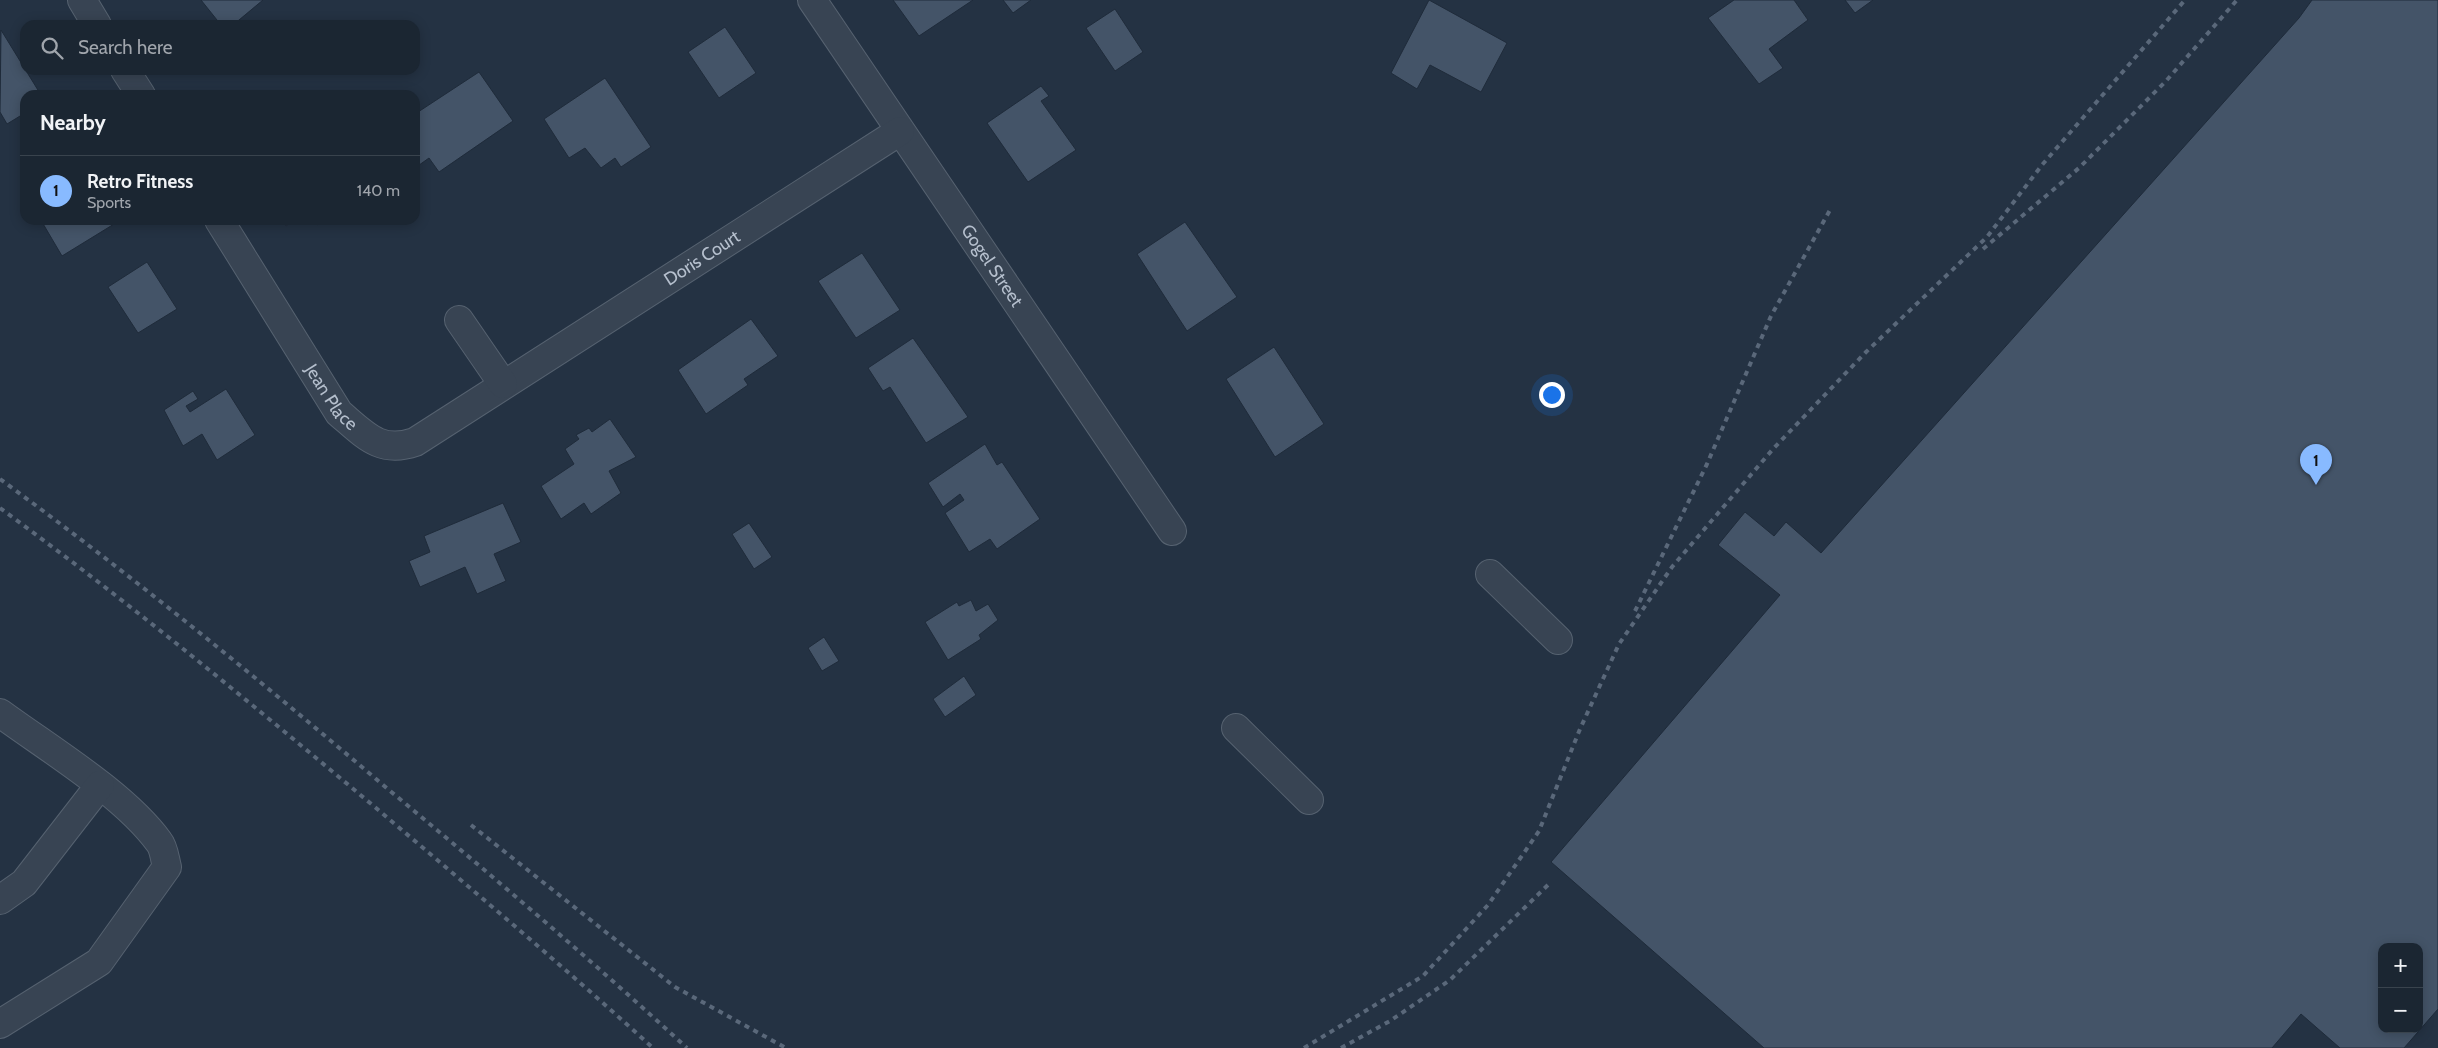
<!DOCTYPE html>
<html lang="en">
<head>
<meta charset="utf-8">
<style>
  :root { --surface:#1b2632; --page:#28323e; --text:#f1f3f6; --muted:#a0a5ac; --line:#39434d; --accent:#88baff }
  body { margin:0; font-family:Cabin,sans-serif; background:var(--page); color:var(--text) }
  .controls { position:absolute; right:15px; bottom:15px; display:grid; overflow:hidden; border-radius:10px; box-shadow:0 2px 12px #0003 }
  .controls button { width:45px; height:45px; display:grid; place-items:center; padding:0; border:0; border-bottom:1px solid var(--line); background:var(--surface); color:var(--text); font:25px sans-serif }
  .you { position:absolute; left:1551px; top:394px; width:18px; height:18px; margin:-12px; border:4px solid #fff; border-radius:50%; background:#1a73e8; box-shadow:0 0 0 8px #1a73e833 }
  .badge { display:grid; place-items:center; width:32px; height:32px; border-radius:50%; background:var(--accent); color:#111; font-size:16px; font-weight:700 }
  .pin { position:absolute; translate:-50% -41px; filter:drop-shadow(0 1px 2px #0008) }
  .pin::after { content:''; position:absolute; top:26px; width:18px; height:15px; background:inherit; clip-path:polygon(0 0,100% 0,50% 100%) }
  .list { margin:0; padding:0; list-style:none }
  h2 { display:flex; justify-content:space-between; align-items:center; height:65px; margin:0; padding:0 20px; font-size:21px }
  h2 small { font-size:16px; font-weight:400; color:var(--muted) }
  .list li { display:grid; grid-template-columns:32px 1fr auto; gap:15px; align-items:center; box-sizing:border-box; height:70px; padding:0 20px; border-top:1px solid var(--line) }
  .list b { display:block; font-size:19px; white-space:nowrap }
  .list p { margin:0; font-size:16px; white-space:nowrap; color:var(--muted) }
  .list em { font-size:16px; font-style:normal; color:var(--muted) }
  .icon { flex:none; width:28px; height:28px; fill:none; stroke:currentColor; stroke-width:2; stroke-linecap:round; stroke-linejoin:round }
  .map { position:relative; flex:none; width:2438px; height:1048px; overflow:hidden }
  .search { position:absolute; background:var(--surface); box-shadow:0 2px 12px #0003; left:20px; top:20px; width:400px; height:55px; display:flex; align-items:center; gap:12px; box-sizing:border-box; padding:0 18px; border-radius:15px; color:var(--muted); font-size:19px }
  .panel { position:absolute; background:var(--surface); box-shadow:0 2px 12px #0003; left:20px; top:90px; width:400px; height:135px; border-radius:15px }
  .map>svg:first-child { display:block }
  .building { fill:#445468; stroke:#1f2b3a; fill-rule:evenodd }
  .lines { fill:none; stroke-linecap:round; stroke-linejoin:round }
  .minor-casing { stroke:#566270; stroke-width:30 }
  .minor { stroke:#384453; stroke-width:28 }
  .rail { stroke:#5a687a; stroke-width:4; stroke-dasharray:5 5; stroke-linecap:butt }
  .labels { text-anchor:middle; dominant-baseline:central; stroke-width:4; stroke-linejoin:round; paint-order:stroke }
  .street-label { font-size:18px; fill:#b5bfcd; stroke:#1d2938 }
</style>
</head>
<body>
<div class="map">
<svg width="2438" height="1048" viewBox="0 0 2438 1048">
  <rect width="100%" height="100%" fill="#243243"/>
  <g class="building">
    <path d="M201 0H263L233 25H221Z"/>
    <path d="M893 0H973L919 36Z"/>
    <path d="M1003 0H1031L1013 13Z"/>
    <path d="M1429 0 1507 43 1481 92 1430 65 1417 89 1391 73Z"/>
    <path d="M1734 0H1794L1808 20 1769 49 1783 68 1759 84 1708 18Z"/>
    <path d="M1845 0H1873L1855 13Z"/>
    <path d="M2312 0H2438V1009L2404 1048H2340L2301 1014 2272 1048H1764L1551 862 1780 595 1718 545 1745 512 1774 536 1786 522 1821 553 2299 18ZM2382 947H2419V1029H2382Z"/>
    <path d="M1115 9 1143 52 1115 71 1086 28Z"/>
    <path d="M725 27 756 73 719 98 688 52Z"/>
    <path d="M1 30 41 95H25V113L7 124 0 112Z"/>
    <path d="M479 72 513 121 439 172 429 158 415 168V114Z"/>
    <path d="M605 78 651 147 621 167 615 158 601 168 585 148 569 158 544 119Z"/>
    <path d="M1041 86 1049 96 1041 101 1076 150 1028 182 987 123Z"/>
    <path d="M44 220H118L119 221 62 256 42 222Z"/>
    <path d="M282 220H295L286 226Z"/>
    <path d="M314 220H324L317 225Z"/>
    <path d="M1185 222 1237 297 1187 331 1137 254Z"/>
    <path d="M862 253 900 310 856 338 818 281Z"/>
    <path d="M147 262 177 309 138 333 108 287Z"/>
    <path d="M751 319 778 356 744 379 748 385 706 414 678 370Z"/>
    <path d="M913 338 968 417 926 443 890 387 883 391 868 368Z"/>
    <path d="M1274 347 1324 424 1275 457 1226 379Z"/>
    <path d="M226 389 255 435 217 460 202 434 183 446 164 410 193 391 198 399 186 406 190 412Z"/>
    <path d="M610 419 636 457 609 471 621 493 591 514 584 503 561 519 541 486 574 464 565 449 579 439 576 435 589 428 592 432Z"/>
    <path d="M985 444 997 465 1002 462 1040 519 997 549 990 539 969 552 945 513 964 500 960 494 943 507 928 483Z"/>
    <path d="M503 503 521 542 494 554 506 581 477 594 465 567 420 587 409 561 430 552 424 536Z"/>
    <path d="M749 523 772 557 754 569 732 534Z"/>
    <path d="M971 600 976 611 988 604 998 620 979 635 981 639 948 660 925 622 957 602 959 606Z"/>
    <path d="M824 637 839 661 822 671 808 648Z"/>
    <path d="M964 676 976 695 945 717 933 699Z"/>
  </g>
  <g class="lines">
    <g class="minor-casing">
      <g id="minor">
        <path d="M82 0 97 25"/>
        <path id="s1" d="M812 0 1172 531"/>
        <path d="M125 70 141 95"/>
        <path id="s2" d="M219 220 339 413C365 435 380 454 415 442L900 131"/>
        <path d="M459 320 503 384"/>
        <path d="M1490 574 1558 640"/>
        <path d="M0 713C49 749 124 794 159 842 164 848 165 860 167 867L99 962 0 1024"/>
        <path d="M1236 728 1309 800"/>
        <path d="M0 900 24 883 100 785"/>
      </g>
    </g>
    <use href="#minor" class="minor"/>
    <g class="rail">
      <path d="M1983 249 2079 168 2166 81 2237 0"/>
      <path d="M0 479C134 577 262 682 389 790 490 874 590 959 687 1048"/>
      <path d="M0 508C130 603 253 705 376 808 469 887 563 966 653 1048"/>
      <path d="M1635 611 1707 464 1771 316 1830 210"/>
      <path d="M471 825 675 987 786 1048"/>
      <path d="M1304 1048 1423 976 1488 905 1539 831 1580 729 1619 644 1672 567 1773 449 1866 352 1987 237 2042 165 2185 0"/>
      <path d="M1341 1048 1390 1021 1450 980 1549 884"/>
    </g>
  </g>
  <g class="labels">
    <g class="street-label">
      <text stroke="none"><textPath href="#s2" startOffset="655">Doris Court</textPath></text>
      <text stroke="none"><textPath href="#s1" startOffset="321">Gogel Street</textPath></text>
      <text stroke="none"><textPath href="#s2" startOffset="210">Jean Place</textPath></text>
    </g>
  </g>
</svg>
<div class="controls">
<button>+</button>
<button>−</button>
</div>
<div class="you"></div>
<div class="pin badge" style="left:2316px;top:485px">1</div>
<div class="search"><svg class="icon" aria-label="search" viewBox="0 0 24 24"><circle cx="10" cy="10" r="6"/><path d="M15 15l6 6"/></svg>Search here</div>
<section class="panel">
<h2>Nearby<small></small></h2>
<ul class="list">
<li><span class="badge">1</span><div><b>Retro Fitness</b><p>Sports</p></div><em>140 m</em></li>
</ul>
</section>
</div>
</body>
</html>
